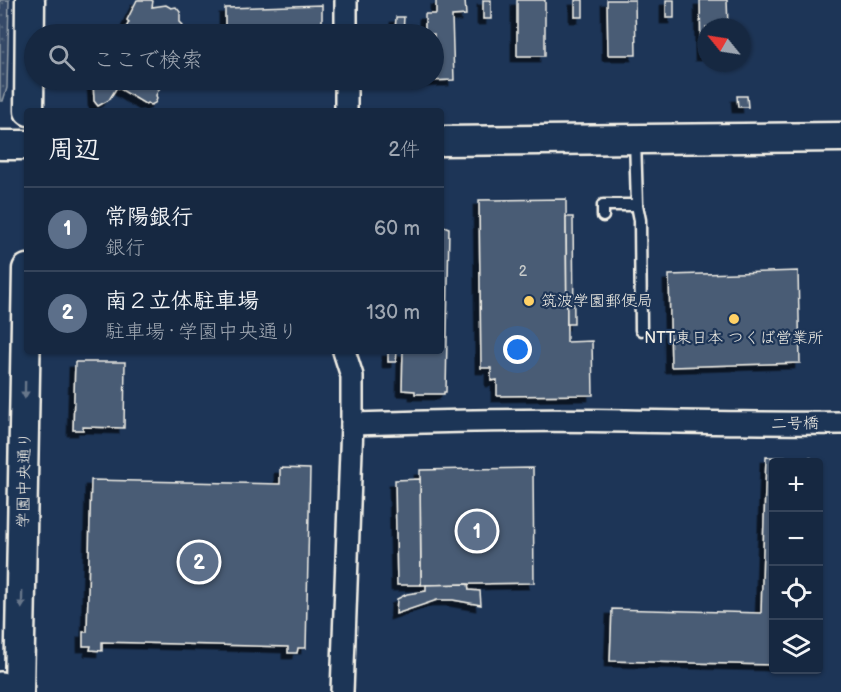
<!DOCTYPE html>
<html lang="ja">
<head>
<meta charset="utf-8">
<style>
  :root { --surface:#162841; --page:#1f3048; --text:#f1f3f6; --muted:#9ea6b1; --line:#35445a; --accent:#ffd166 }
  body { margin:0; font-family:"Balsamiq Sans","Klee One",sans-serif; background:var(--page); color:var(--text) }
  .controls { position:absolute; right:18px; bottom:18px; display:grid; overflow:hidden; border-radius:6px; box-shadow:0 2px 4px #0004 }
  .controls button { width:54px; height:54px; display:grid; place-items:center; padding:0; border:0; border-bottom:2px solid var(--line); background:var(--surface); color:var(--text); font:30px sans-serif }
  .compass { position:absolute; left:697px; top:18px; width:54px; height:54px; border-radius:50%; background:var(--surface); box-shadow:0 2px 4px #0004; rotate:300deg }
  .you { position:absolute; left:518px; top:350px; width:21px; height:21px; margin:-15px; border:4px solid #fff; border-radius:50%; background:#1a73e8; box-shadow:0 0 0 9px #1a73e833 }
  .badge { display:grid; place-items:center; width:39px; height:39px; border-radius:50%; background:var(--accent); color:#fff; font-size:20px; font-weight:700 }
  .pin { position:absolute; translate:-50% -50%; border:3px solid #fff; box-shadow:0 2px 6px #0006 }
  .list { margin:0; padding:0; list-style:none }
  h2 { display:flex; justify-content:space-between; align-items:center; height:78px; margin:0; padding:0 24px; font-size:26px }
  h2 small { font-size:20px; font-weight:400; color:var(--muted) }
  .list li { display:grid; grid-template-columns:39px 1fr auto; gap:18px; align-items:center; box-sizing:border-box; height:84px; padding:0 24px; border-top:2px solid var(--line) }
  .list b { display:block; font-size:22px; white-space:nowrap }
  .list p { margin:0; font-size:20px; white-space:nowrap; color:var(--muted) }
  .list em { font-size:20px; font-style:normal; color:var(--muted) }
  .icon { flex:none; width:33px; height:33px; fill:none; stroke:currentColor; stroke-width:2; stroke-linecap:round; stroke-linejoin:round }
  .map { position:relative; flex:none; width:841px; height:692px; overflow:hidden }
  .search { position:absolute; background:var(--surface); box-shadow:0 2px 4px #0004; left:24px; top:24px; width:420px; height:66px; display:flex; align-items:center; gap:15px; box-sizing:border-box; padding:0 21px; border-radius:33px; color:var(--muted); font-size:22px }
  .panel { position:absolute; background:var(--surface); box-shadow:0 2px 4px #0004; left:24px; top:108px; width:420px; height:246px; border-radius:6px }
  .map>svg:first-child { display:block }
  .grass { fill:url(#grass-dots); stroke:#949ea8; stroke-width:1.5 }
  .building { fill:#485b74; stroke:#f4f1e8; stroke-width:1.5; filter:url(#shadow) }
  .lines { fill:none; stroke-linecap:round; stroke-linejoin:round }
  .lane-casing { stroke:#f4f1e8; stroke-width:15 }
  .street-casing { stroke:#f4f1e8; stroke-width:26 }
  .secondary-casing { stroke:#f4f1e8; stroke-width:33 }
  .primary-casing { stroke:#f4f1e8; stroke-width:38 }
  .lane { stroke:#1d3557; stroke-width:10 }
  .street { stroke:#1d3557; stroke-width:21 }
  .secondary { stroke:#1d3557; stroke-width:28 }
  .primary { stroke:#1d3557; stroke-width:33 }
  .oneway { fill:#68778a }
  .poi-dot { fill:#ffd166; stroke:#1d3557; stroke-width:2 }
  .labels { text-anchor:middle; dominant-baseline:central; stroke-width:4.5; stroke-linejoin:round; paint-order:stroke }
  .number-label { font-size:14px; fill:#c9cccb }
  .poi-label { font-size:16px; fill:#f4f1e8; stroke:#1d3557; text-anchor:start }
  .street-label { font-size:16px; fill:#f4f1e8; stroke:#1d3557 }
</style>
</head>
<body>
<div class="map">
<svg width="841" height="692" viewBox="0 0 841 692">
  <defs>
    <pattern id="grass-dots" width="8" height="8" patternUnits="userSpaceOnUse" patternTransform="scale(1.5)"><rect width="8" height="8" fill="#354a67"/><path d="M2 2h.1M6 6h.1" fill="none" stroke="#53657d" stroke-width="1.8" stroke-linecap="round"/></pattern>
    <filter id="shadow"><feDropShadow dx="-5.5" dy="5.5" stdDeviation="0" flood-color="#0009"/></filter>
  </defs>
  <rect width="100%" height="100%" fill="#1d3557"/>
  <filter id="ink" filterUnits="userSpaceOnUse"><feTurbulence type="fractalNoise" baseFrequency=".0167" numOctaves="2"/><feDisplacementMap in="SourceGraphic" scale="12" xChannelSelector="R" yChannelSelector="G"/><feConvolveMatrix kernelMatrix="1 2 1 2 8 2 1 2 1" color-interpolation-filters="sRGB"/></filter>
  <g filter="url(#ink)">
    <path class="grass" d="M0 0H9L7 88 3 101H0Z"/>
    <g class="building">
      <path d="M137 0H151L153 1 152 7 166 5 171 8 176 7 180 12V22L183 25 179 34H137L126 28 129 22 127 20Z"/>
      <path d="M436 0H465L466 15 452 16 454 80 426 81V80H434V34H425V14H436Z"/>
      <rect x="483" y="0" width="8" height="19"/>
      <rect x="517" y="0" width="28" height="56"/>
      <rect x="575" y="0" width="8" height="17"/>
      <path d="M607 0H635L636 55H608Z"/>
      <rect x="666" y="0" width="8" height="18"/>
      <path d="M700 0H727L728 27H706V55H701Z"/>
      <path d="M322 5V34H225V8Z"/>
      <path d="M396 17H404L403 34H395Z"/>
      <path d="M93 80H164L156 95 157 99 155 103 151 105 148 103 145 104 117 87 109 100 98 106 94 101Z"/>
      <path d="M737 96H747L748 107H738Z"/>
      <path d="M566 199 567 342 592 341 593 395 497 396V380L491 381V368H481L479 200Z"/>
      <path d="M566 217H573L574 324H567Z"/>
      <path d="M441 225 449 228 446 392H444V394H415V391L402 390 403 351H441Z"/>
      <path d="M798 271 800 363 671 367 669 275Z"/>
      <path d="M388 351H397L396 362H388Z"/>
      <path d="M75 362H125L124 428 83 427V430H73Z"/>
      <path d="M766 457 811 458V462H774V665L610 661 612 609 761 613Z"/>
      <path d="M280 468 310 469 306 648H298L297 653H288V647L102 642V651L90 650 91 646H83V632H87L91 480 280 484Z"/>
      <path d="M533 468 534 583 421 585 420 470Z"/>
      <path d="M420 479 421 585H397L395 480Z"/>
      <path d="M468 584 469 590 480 591 481 605 453 600H437L396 614 397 599 407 594 426 591V585Z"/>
    </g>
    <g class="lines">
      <g class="lane-casing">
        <g id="lane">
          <path d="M635 139 637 205 640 220 641 330"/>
          <path d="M603 216V205H637"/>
        </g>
      </g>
      <g class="street-casing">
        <g id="street">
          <path d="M346 0V34"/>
          <path d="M346 111V80"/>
          <path d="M352 424C443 421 535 419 626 421 698 422 769 424 841 423"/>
          <path d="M342 692 352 424V376L344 351"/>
        </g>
      </g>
      <g class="secondary-casing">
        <g id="secondary">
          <path d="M29 111 30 0"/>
          <path d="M441 141 841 137"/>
          <path d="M0 145H27"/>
          <path d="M19 692 27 269"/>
        </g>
      </g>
      <g class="primary-casing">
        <path id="primary" d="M0 689 1 692"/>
      </g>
      <use href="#lane" class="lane"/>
      <use href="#street" class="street"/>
      <use href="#secondary" class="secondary"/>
      <use href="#primary" class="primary"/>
    </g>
    <defs><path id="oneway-solid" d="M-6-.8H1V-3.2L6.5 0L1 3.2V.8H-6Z" transform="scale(1.5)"/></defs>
    <g class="oneway">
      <use href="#oneway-solid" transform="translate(25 390) rotate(91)"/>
      <use href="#oneway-solid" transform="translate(22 600) rotate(91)"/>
    </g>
  </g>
  <g class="poi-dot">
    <circle cx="529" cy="301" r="6"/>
    <circle cx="734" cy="319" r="6"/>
  </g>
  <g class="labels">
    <g class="number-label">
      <text x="523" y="271">2</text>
    </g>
    <g class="poi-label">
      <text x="541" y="301">筑波学園郵便局</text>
      <text x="734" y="338" text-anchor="middle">NTT東日本 つくば営業所</text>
    </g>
    <g class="street-label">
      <text transform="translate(795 424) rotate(-1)">二号橋</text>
      <text transform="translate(24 480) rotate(-89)">学園中央通り</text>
    </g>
  </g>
</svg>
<div class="controls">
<button>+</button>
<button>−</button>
<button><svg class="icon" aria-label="locate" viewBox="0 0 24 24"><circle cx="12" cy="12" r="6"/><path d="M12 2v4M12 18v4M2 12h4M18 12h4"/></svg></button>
<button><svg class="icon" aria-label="layers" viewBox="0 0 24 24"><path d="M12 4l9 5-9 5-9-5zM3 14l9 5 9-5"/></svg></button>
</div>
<svg class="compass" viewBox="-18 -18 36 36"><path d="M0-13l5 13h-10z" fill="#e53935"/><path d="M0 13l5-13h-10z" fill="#9ea6b1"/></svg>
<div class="you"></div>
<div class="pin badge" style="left:477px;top:531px;background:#5c6f8a">1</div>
<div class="pin badge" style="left:199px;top:562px;background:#5c6f8a">2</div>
<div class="search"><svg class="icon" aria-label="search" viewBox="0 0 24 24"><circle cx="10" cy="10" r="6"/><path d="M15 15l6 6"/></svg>ここで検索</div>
<section class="panel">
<h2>周辺<small>2件</small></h2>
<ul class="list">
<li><span class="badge" style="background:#5c6f8a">1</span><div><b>常陽銀行</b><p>銀行</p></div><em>60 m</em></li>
<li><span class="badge" style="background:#5c6f8a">2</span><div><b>南２立体駐車場</b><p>駐車場 · 学園中央通り</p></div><em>130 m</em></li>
</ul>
</section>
</div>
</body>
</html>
